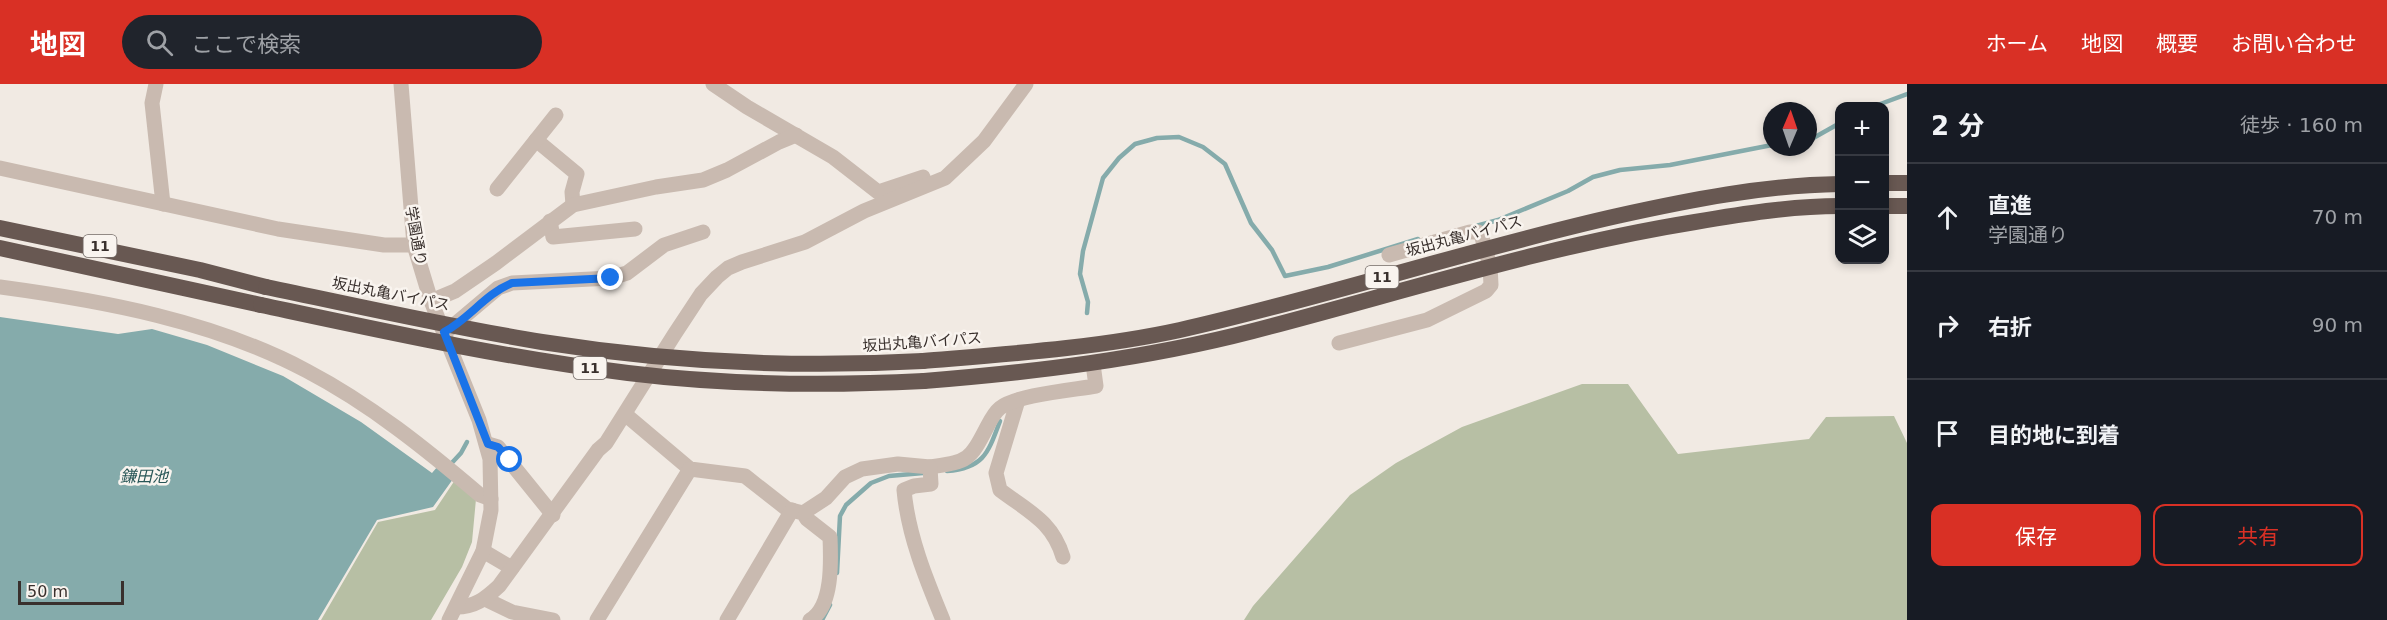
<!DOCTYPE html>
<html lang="ja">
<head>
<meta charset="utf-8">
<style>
  :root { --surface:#171b24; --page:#20242c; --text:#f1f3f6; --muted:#9ea1a6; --line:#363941; --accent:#d93025 }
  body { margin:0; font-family:"DejaVu Sans","Noto Sans JP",sans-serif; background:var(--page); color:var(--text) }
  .controls { position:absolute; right:18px; top:18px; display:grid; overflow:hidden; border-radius:12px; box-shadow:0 3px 9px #0003 }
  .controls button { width:54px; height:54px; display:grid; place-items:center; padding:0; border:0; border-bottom:2px solid var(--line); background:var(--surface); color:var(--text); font:30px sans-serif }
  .compass { position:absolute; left:1763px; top:18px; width:54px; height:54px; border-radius:50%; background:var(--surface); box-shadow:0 3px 9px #0003; rotate:2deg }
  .scale { position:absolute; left:18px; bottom:15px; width:106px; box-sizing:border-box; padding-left:6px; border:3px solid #39302d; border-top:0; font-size:16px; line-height:21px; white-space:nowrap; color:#39302d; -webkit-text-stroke:4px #f9f4ef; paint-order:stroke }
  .stop { position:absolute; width:18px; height:18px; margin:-14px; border:4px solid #1a73e8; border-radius:50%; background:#fff }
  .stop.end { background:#1a73e8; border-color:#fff; box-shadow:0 2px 6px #0008 }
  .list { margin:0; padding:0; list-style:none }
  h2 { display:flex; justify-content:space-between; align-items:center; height:78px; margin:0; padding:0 24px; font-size:26px }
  h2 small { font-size:20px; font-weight:400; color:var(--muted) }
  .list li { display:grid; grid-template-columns:39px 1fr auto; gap:18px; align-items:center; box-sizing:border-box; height:108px; padding:0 24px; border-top:2px solid var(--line) }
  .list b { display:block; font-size:22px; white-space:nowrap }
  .list p { margin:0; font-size:20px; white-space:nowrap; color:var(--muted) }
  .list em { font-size:20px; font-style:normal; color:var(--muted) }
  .actions { display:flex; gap:12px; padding:18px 24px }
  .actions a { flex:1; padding:14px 0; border:2px solid var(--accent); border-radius:12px; text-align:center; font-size:21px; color:var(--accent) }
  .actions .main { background:var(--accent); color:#fff }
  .icon { flex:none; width:33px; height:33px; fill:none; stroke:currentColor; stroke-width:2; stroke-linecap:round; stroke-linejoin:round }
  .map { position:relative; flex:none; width:1907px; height:536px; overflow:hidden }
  header { display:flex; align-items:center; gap:36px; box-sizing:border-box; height:84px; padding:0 30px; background:var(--accent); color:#fff }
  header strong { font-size:28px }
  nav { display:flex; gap:33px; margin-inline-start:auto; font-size:21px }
  .search { width:420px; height:54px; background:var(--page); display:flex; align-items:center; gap:15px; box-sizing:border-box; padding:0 21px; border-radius:33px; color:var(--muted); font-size:22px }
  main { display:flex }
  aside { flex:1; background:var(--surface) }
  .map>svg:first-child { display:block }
  .green { fill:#b7bfa4 }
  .water { fill:#85abab }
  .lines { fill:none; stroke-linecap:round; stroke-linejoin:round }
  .stream { stroke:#85abab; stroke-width:4.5 }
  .minor { stroke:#c9bab0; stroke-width:15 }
  .tertiary { stroke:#c9bab0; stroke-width:15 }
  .trunk { stroke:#685852; stroke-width:16 }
  .trunk-bridge { stroke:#685852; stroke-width:16 }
  .route { stroke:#1a73e8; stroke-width:8 }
  .labels { text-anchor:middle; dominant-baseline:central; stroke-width:5; stroke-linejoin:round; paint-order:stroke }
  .shield { fill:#f9f4ef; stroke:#736b67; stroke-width:1.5 }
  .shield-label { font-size:14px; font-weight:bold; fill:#39302d }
  .street-label { font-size:15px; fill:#39302d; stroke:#f9f4ef }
  .water-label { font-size:16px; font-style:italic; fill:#275556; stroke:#f9f4ef }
</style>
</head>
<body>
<header>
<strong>地図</strong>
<div class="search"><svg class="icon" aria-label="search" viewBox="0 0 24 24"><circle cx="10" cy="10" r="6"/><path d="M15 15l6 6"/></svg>ここで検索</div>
<nav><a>ホーム</a><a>地図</a><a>概要</a><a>お問い合わせ</a></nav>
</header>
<main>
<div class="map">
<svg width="1907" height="536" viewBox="0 0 1907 536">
  <rect width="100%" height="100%" fill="#f1eae3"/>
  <g class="green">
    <path d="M1582 300H1628L1678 370 1809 355 1826 333 1894 332 1907 359V536H1244L1253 522 1350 411 1396 379 1462 343Z"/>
    <path d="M455 396 476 415 472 458 462 483 431 536H321L378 438 435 426Z"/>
  </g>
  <path class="water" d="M0 233 118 250 152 245 207 261 283 292 361 338 432 389 438 382 453 395 433 423 377 436 318 536H0Z"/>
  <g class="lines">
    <g class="stream">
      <path d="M1875 22 1907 10"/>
      <path d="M1808 57 1840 39"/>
      <path d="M1476 142 1498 136 1568 107 1593 93 1620 86 1670 81 1772 61"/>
      <path d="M1087 229 1088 218 1080 190 1083 167 1103 94 1119 74 1135 60 1157 54 1179 53 1203 63 1225 80 1251 139 1272 166 1285 192 1328 183 1418 155"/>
      <path d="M449 382 461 369 467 358"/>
      <path d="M947 387C984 384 988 369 1000 337"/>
      <path d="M837 489 840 432 846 421 871 399 889 392 923 389"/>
      <path d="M822 536 830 521"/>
    </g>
    <g class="minor">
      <path d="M156 0 152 19 163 120"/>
      <path d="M713 0 747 23 833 73 878 108 923 93"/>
      <path d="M536 56 577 90 572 108 573 121"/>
      <path d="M497 105 556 31"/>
      <path d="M550 137 553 153 635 145"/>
      <path d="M0 203C104 217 213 237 307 287 370 320 426 365 480 411L491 415"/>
      <path d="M431 217 455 207 496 179 573 121 656 103 703 96 727 86 779 58 796 51"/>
      <path d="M447 247 498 204 512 199 611 194 627 189 664 161 703 148"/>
      <path d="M1339 259 1427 236 1486 207 1491 201 1490 182 1481 150 1478 148H1470L1389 171"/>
      <path d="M1018 316 996 389 1000 406C1029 428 1052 437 1063 473"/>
      <path d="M626 331 690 385 745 392 787 425 803 429 807 435 830 453C831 477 833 523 810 536"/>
      <path d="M488 360 498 363 553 431"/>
      <path d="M930 383C968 377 969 378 987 343 990 337 995 328 1000 324 1016 311 1073 306 1096 302L1093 280"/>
      <path d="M803 429 826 414 845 393 862 385 898 380 930 383 931 400 914 402 904 406C908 451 926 495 943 536"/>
      <path d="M483 467 512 484"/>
      <path d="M485 515 512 528 553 536"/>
      <path d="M456 523C475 523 485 515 499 502L598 366 606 359 674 251 701 210 717 193 728 184 742 178 805 158 864 127 945 94 984 57 1026 0"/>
      <path d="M597 536 690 385"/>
      <path d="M727 536 792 426"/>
    </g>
    <g class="tertiary">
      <path d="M401 0 414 161 431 217 479 336 490 375 491 426 483 467 449 536"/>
      <path d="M0 84 278 145 384 161H414"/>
    </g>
    <g class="trunk">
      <path d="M1884 99H1907"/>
      <path d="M1884 122H1907"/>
      <path d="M0 144 200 186 266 203"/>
      <path d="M0 164 261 221"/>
      <path d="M923 277C1007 270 1098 264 1180 246 1327 213 1470 165 1617 132 1689 116 1765 101 1840 100"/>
      <path d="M924 297C1035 288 1145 275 1253 247 1400 209 1545 162 1695 138 1742 130 1791 122 1840 122"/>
    </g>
    <g class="trunk-bridge">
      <path d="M266 203C358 222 450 243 542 258 668 278 797 284 923 277"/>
      <path d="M261 221C383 247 505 274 628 289 726 301 826 302 924 297"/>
    </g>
  </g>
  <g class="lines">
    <path class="route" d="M510 376 498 363 488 360 444 248C469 235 485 210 512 199L611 194"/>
  </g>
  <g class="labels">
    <g class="shield">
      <rect x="83.5" y="151" width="33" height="22" rx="4.5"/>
      <rect x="1365.5" y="182" width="33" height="22" rx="4.5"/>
      <rect x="573.5" y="273" width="33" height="22" rx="4.5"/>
    </g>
    <g class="shield-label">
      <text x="100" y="162">11</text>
      <text x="1382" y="193">11</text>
      <text x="590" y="284">11</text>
    </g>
    <g class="street-label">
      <text transform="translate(416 152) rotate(80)">学園通り</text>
      <text transform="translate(1464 152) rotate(-15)">坂出丸亀バイパス</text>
      <text transform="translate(391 210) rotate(11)">坂出丸亀バイパス</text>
      <text transform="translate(922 258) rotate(-4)">坂出丸亀バイパス</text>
    </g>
    <g class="water-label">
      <text x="144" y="392">鎌田池</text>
    </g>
  </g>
</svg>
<div class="controls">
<button>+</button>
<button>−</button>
<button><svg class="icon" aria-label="layers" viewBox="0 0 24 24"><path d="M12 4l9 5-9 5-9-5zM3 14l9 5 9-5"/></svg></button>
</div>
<svg class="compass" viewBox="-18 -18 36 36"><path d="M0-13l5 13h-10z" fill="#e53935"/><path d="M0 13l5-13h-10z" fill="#9ea1a6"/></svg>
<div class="scale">50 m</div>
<div class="stop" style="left:510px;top:376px"></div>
<div class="stop end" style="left:611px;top:194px"></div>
</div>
<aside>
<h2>2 分<small>徒歩 · 160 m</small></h2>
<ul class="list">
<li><svg class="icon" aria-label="ahead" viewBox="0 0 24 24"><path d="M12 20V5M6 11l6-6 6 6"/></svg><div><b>直進</b><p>学園通り</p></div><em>70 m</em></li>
<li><svg class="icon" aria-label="right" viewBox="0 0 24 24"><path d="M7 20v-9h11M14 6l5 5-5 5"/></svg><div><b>右折</b></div><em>90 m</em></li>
<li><svg class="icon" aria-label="arrive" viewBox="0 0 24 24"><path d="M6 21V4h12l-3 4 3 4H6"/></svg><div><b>目的地に到着</b></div></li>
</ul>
<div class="actions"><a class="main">保存</a><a>共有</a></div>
</aside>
</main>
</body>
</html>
